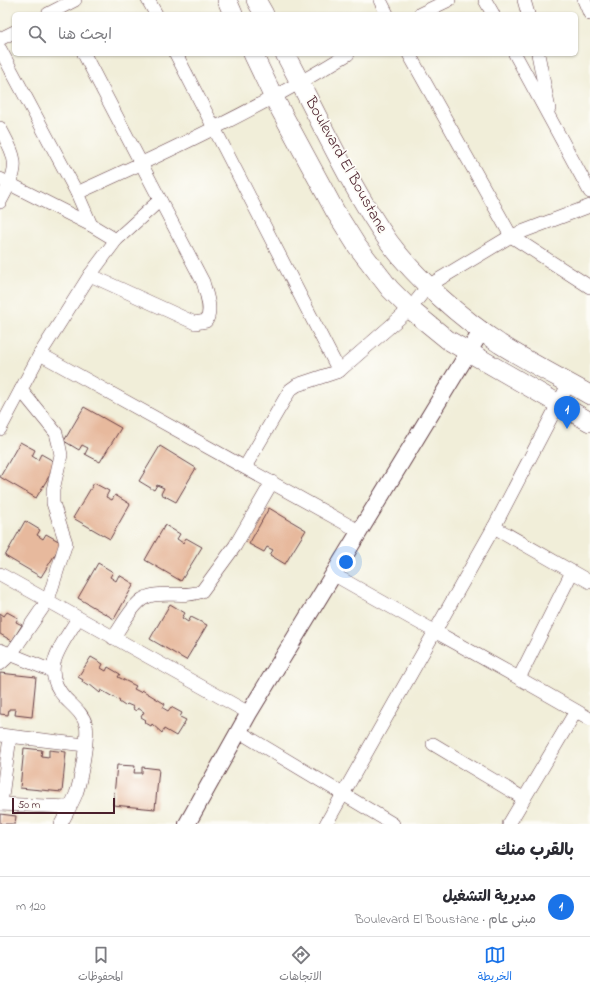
<!DOCTYPE html>
<html lang="ar">
<head>
<meta charset="utf-8">
<style>
  :root { --surface:#fff; --page:#f7f7f7; --text:#2b2b33; --muted:#7c7c81; --line:#e1e1e2; --accent:#1a73e8 }
  body { margin:0; font-family:"Indie Flower","Playpen Sans Arabic",sans-serif; background:var(--page); color:var(--text); direction:rtl }
  .scale { position:absolute; left:12px; bottom:10px; width:103px; box-sizing:border-box; padding-left:4px; border:2px solid #4a1f2b; border-top:0; font-size:11px; line-height:14px; white-space:nowrap; color:#4a1f2b; -webkit-text-stroke:3px #fdfcf7; paint-order:stroke }
  .you { position:absolute; left:346px; top:562px; width:14px; height:14px; margin:-10px; border:3px solid #fff; border-radius:50%; background:#1a73e8; box-shadow:0 0 0 6px #1a73e833 }
  .badge { display:grid; place-items:center; width:26px; height:26px; border-radius:50%; background:var(--accent); color:#fff; font-size:13px; font-weight:700 }
  .pin { position:absolute; translate:-50% -33px; filter:drop-shadow(0 1px 2px #0008) }
  .pin::after { content:''; position:absolute; top:21px; width:14px; height:12px; background:inherit; clip-path:polygon(0 0,100% 0,50% 100%) }
  .list { margin:0; padding:0; list-style:none }
  h2 { display:flex; justify-content:space-between; align-items:center; height:52px; margin:0; padding:0 16px; font-size:17px }
  h2 small { font-size:13px; font-weight:400; color:var(--muted) }
  .list li { display:grid; grid-template-columns:26px 1fr auto; gap:12px; align-items:center; box-sizing:border-box; height:60px; padding:0 16px; border-top:1px solid var(--line) }
  .list b { display:block; font-size:15px; white-space:nowrap }
  .list p { margin:0; font-size:13px; white-space:nowrap; color:var(--muted) }
  .list em { font-size:13px; font-style:normal; color:var(--muted) }
  .icon { flex:none; width:22px; height:22px; fill:none; stroke:currentColor; stroke-width:2; stroke-linecap:round; stroke-linejoin:round }
  .map { position:relative; flex:none; width:590px; height:824px; overflow:hidden; direction:ltr }
  .search { position:absolute; background:var(--surface); box-shadow:0 1px 3px #0004; left:12px; right:12px; top:12px; height:44px; display:flex; align-items:center; gap:10px; box-sizing:border-box; padding:0 14px; border-radius:6px; color:var(--muted); font-size:15px }
  .sheet { height:112px; background:var(--surface) }
  nav { display:flex; justify-content:space-around; align-items:center; box-sizing:border-box; height:56px; border-top:1px solid var(--line); background:var(--surface); font-size:11px; color:var(--muted) }
  nav a { display:grid; justify-items:center; gap:2px }
  nav .on { color:var(--accent) }
  .map>svg:first-child { display:block }
  .building { fill:#e7b99d }
  .lines { fill:none; stroke-linecap:round; stroke-linejoin:round }
  .minor-casing { stroke:#633e45; stroke-width:14 }
  .tertiary-casing { stroke:#633e45; stroke-width:18 }
  .secondary-casing { stroke:#633e45; stroke-width:20 }
  .minor { stroke:#fff; stroke-width:13 }
  .tertiary { stroke:#fff; stroke-width:16 }
  .secondary { stroke:#fff; stroke-width:19 }
  .labels { text-anchor:middle; dominant-baseline:central; stroke-width:3.5; stroke-linejoin:round; paint-order:stroke }
  .street-label { font-size:16px; fill:#4a1f2b; stroke:#fdfcf7 }
</style>
</head>
<body>
<div class="map">
<svg width="590" height="824" viewBox="0 0 590 824">
  <rect width="100%" height="100%" fill="#fdfcf7"/>
  <filter id="ink" filterUnits="userSpaceOnUse"><feTurbulence type="fractalNoise" baseFrequency=".025" numOctaves="2"/><feDisplacementMap in="SourceGraphic" scale="8" xChannelSelector="R" yChannelSelector="G"/><feConvolveMatrix kernelMatrix="1 2 1 2 8 2 1 2 1" color-interpolation-filters="sRGB"/></filter>
  <filter id="wash" filterUnits="userSpaceOnUse"><feTurbulence type="fractalNoise" baseFrequency=".012" numOctaves="4" result="noise"/><feDisplacementMap in="SourceGraphic" scale="16" xChannelSelector="R" yChannelSelector="G"/><feGaussianBlur stdDeviation="0.9" result="paint"/><feColorMatrix in="noise" values="0 0 0 0 0 0 0 0 0 0 0 0 0 0 0 0 0 1.4 0 .05"/><feComposite in="paint" operator="in"/></filter>
  <g filter="url(#wash)">
    <rect width="100%" height="100%" fill="#f1eed9"/>
    <g id="blocks">
      <g class="building">
        <path d="M84 407 121 428 100 462 85 454 88 448 82 445 79 450 64 441Z"/>
        <path d="M20 442 35 450 32 456 38 460 41 454 57 463 36 498 0 477Z"/>
        <path d="M160 446 196 468 176 502 161 494 164 488 157 485 154 490 139 481Z"/>
        <path d="M94 483 109 491 106 497 112 500 115 495 130 504 110 539 73 518Z"/>
        <path d="M269 508 306 530 285 564 270 555 273 550 267 547 264 552 249 544Z"/>
        <path d="M25 521 40 530 37 535 43 539 46 534 62 543 41 577 5 556Z"/>
        <path d="M165 525 180 534 177 539 183 543 186 538 202 547 181 581 145 560Z"/>
        <path d="M98 563 113 572 110 577 116 581 119 575 134 584 114 619 78 598Z"/>
        <path d="M170 604 185 613 182 618 188 622 191 617 207 625 186 660 150 639Z"/>
        <path d="M7 612 18 618 16 622 22 625 12 641 0 634V613L4 616Z"/>
        <path d="M91 657 103 664 101 668 106 671 108 667 120 674 118 677 136 686 134 689 140 692 142 690 165 704 163 708 168 711 171 707 182 713 180 717 186 720 176 736 164 729 162 733 152 724 151 726 144 722 146 720 141 717 144 712 138 708 136 711 133 709 134 707 127 704 125 706 119 702 120 701 101 690 100 693 89 684 88 686 82 682 83 680 78 677Z"/>
        <path d="M0 673 36 677 32 717 15 715 16 709H9L8 715 0 714Z"/>
        <path d="M24 748 42 750 41 756 49 757V750L66 752 62 792 20 788Z"/>
        <path d="M117 765 135 766 134 773H142V767L159 769 155 809 113 805Z"/>
        <path d="M0 814 16 816 15 824H0Z"/>
      </g>
    </g>
  </g>
  <g filter="url(#ink)">
    <use href="#blocks" fill-opacity="0" stroke="#633e45" stroke-width="1"/>
    <g class="lines">
      <g class="minor-casing">
        <g id="minor">
          <path d="M148 0 156 14"/>
          <path d="M380 0 387 14"/>
          <path d="M485 0 493 14"/>
          <path d="M524 0 528 14"/>
          <path d="M584 0 590 14"/>
          <path d="M48 14 75 0"/>
          <path d="M420 14 449 0"/>
          <path d="M0 39 14 32"/>
          <path d="M0 49 77 193 91 225"/>
          <path d="M84 54 203 282C206 293 213 311 206 321L195 323 90 275"/>
          <path d="M176 54 339 371"/>
          <path d="M409 54 511 236 590 287"/>
          <path d="M515 54 590 192"/>
          <path d="M538 54 549 109"/>
          <path d="M0 128C19 163 19 167 0 202"/>
          <path d="M0 179 91 225 116 240"/>
          <path d="M77 193C170 151 262 107 348 54"/>
          <path d="M40 354 359 531"/>
          <path d="M0 429 40 354 90 275 116 240 160 200"/>
          <path d="M245 467 290 390 297 385 339 371 410 309 428 286 511 236 590 206"/>
          <path d="M494 527 590 582"/>
          <path d="M0 574 249 713"/>
          <path d="M333 574C418 623 505 669 590 719"/>
          <path d="M113 638C121 627 129 611 139 602 155 587 183 600 202 591L235 546 272 482"/>
          <path d="M0 650 52 671"/>
          <path d="M0 664 11 654 48 600 66 543 53 503V490L61 455 59 445 56 433 21 390"/>
          <path d="M519 678 572 572"/>
          <path d="M238 731 393 824"/>
          <path d="M0 735 85 745"/>
          <path d="M433 744 523 798"/>
          <path d="M0 804 69 807"/>
          <path d="M1 804 10 737"/>
          <path d="M61 824C66 814 72 804 76 794 80 783 89 736 86 725 83 714 74 707 66 699 38 669 62 646 78 618"/>
          <path d="M326 824 494 527 569 383"/>
          <path d="M509 824 576 711"/>
        </g>
      </g>
      <g class="tertiary-casing">
        <path id="tertiary" d="M187 824 249 713 482 330"/>
      </g>
      <g class="secondary-casing">
        <g id="secondary">
          <path d="M227 0 233 14"/>
          <path d="M256 0 264 14"/>
          <path d="M253 54 274 98 335 211 357 246 390 289 410 309 448 340 590 422"/>
          <path d="M285 54C319 117 348 184 389 242 416 279 462 319 500 344 529 362 560 378 590 395"/>
        </g>
      </g>
      <use href="#minor" class="minor"/>
      <use href="#tertiary" class="tertiary"/>
      <use href="#secondary" class="secondary"/>
    </g>
  </g>
  <g class="labels">
    <g class="street-label">
      <text transform="translate(346 165) rotate(61)">Boulevard El Boustane</text>
    </g>
  </g>
</svg>
<div class="scale">50 m</div>
<div class="you"></div>
<div class="pin badge" style="left:567px;top:429px">1</div>
<div class="search"><svg class="icon" aria-label="search" viewBox="0 0 24 24"><circle cx="10" cy="10" r="6"/><path d="M15 15l6 6"/></svg>ابحث هنا</div>
</div>
<section class="sheet">
<h2>بالقرب منك<small></small></h2>
<ul class="list">
<li><span class="badge">1</span><div><b>مديرية التشغيل</b><p>مبنى عام · Boulevard El Boustane</p></div><em>120 m</em></li>
</ul>
</section>
<nav>
<a class="on"><svg class="icon" aria-label="map" viewBox="0 0 24 24"><path d="M3 6l6-2 6 2 6-2v14l-6 2-6-2-6 2zM9 4v14M15 6v14"/></svg>الخريطة</a>
<a><svg class="icon" aria-label="directions" viewBox="0 0 24 24"><path d="M12 3l9 9-9 9-9-9zM9 14v-3h6M13 9l2 2-2 2"/></svg>الاتجاهات</a>
<a><svg class="icon" aria-label="saved" viewBox="0 0 24 24"><path d="M7 4h10v16l-5-4-5 4z"/></svg>المحفوظات</a>
</nav>
</body>
</html>
